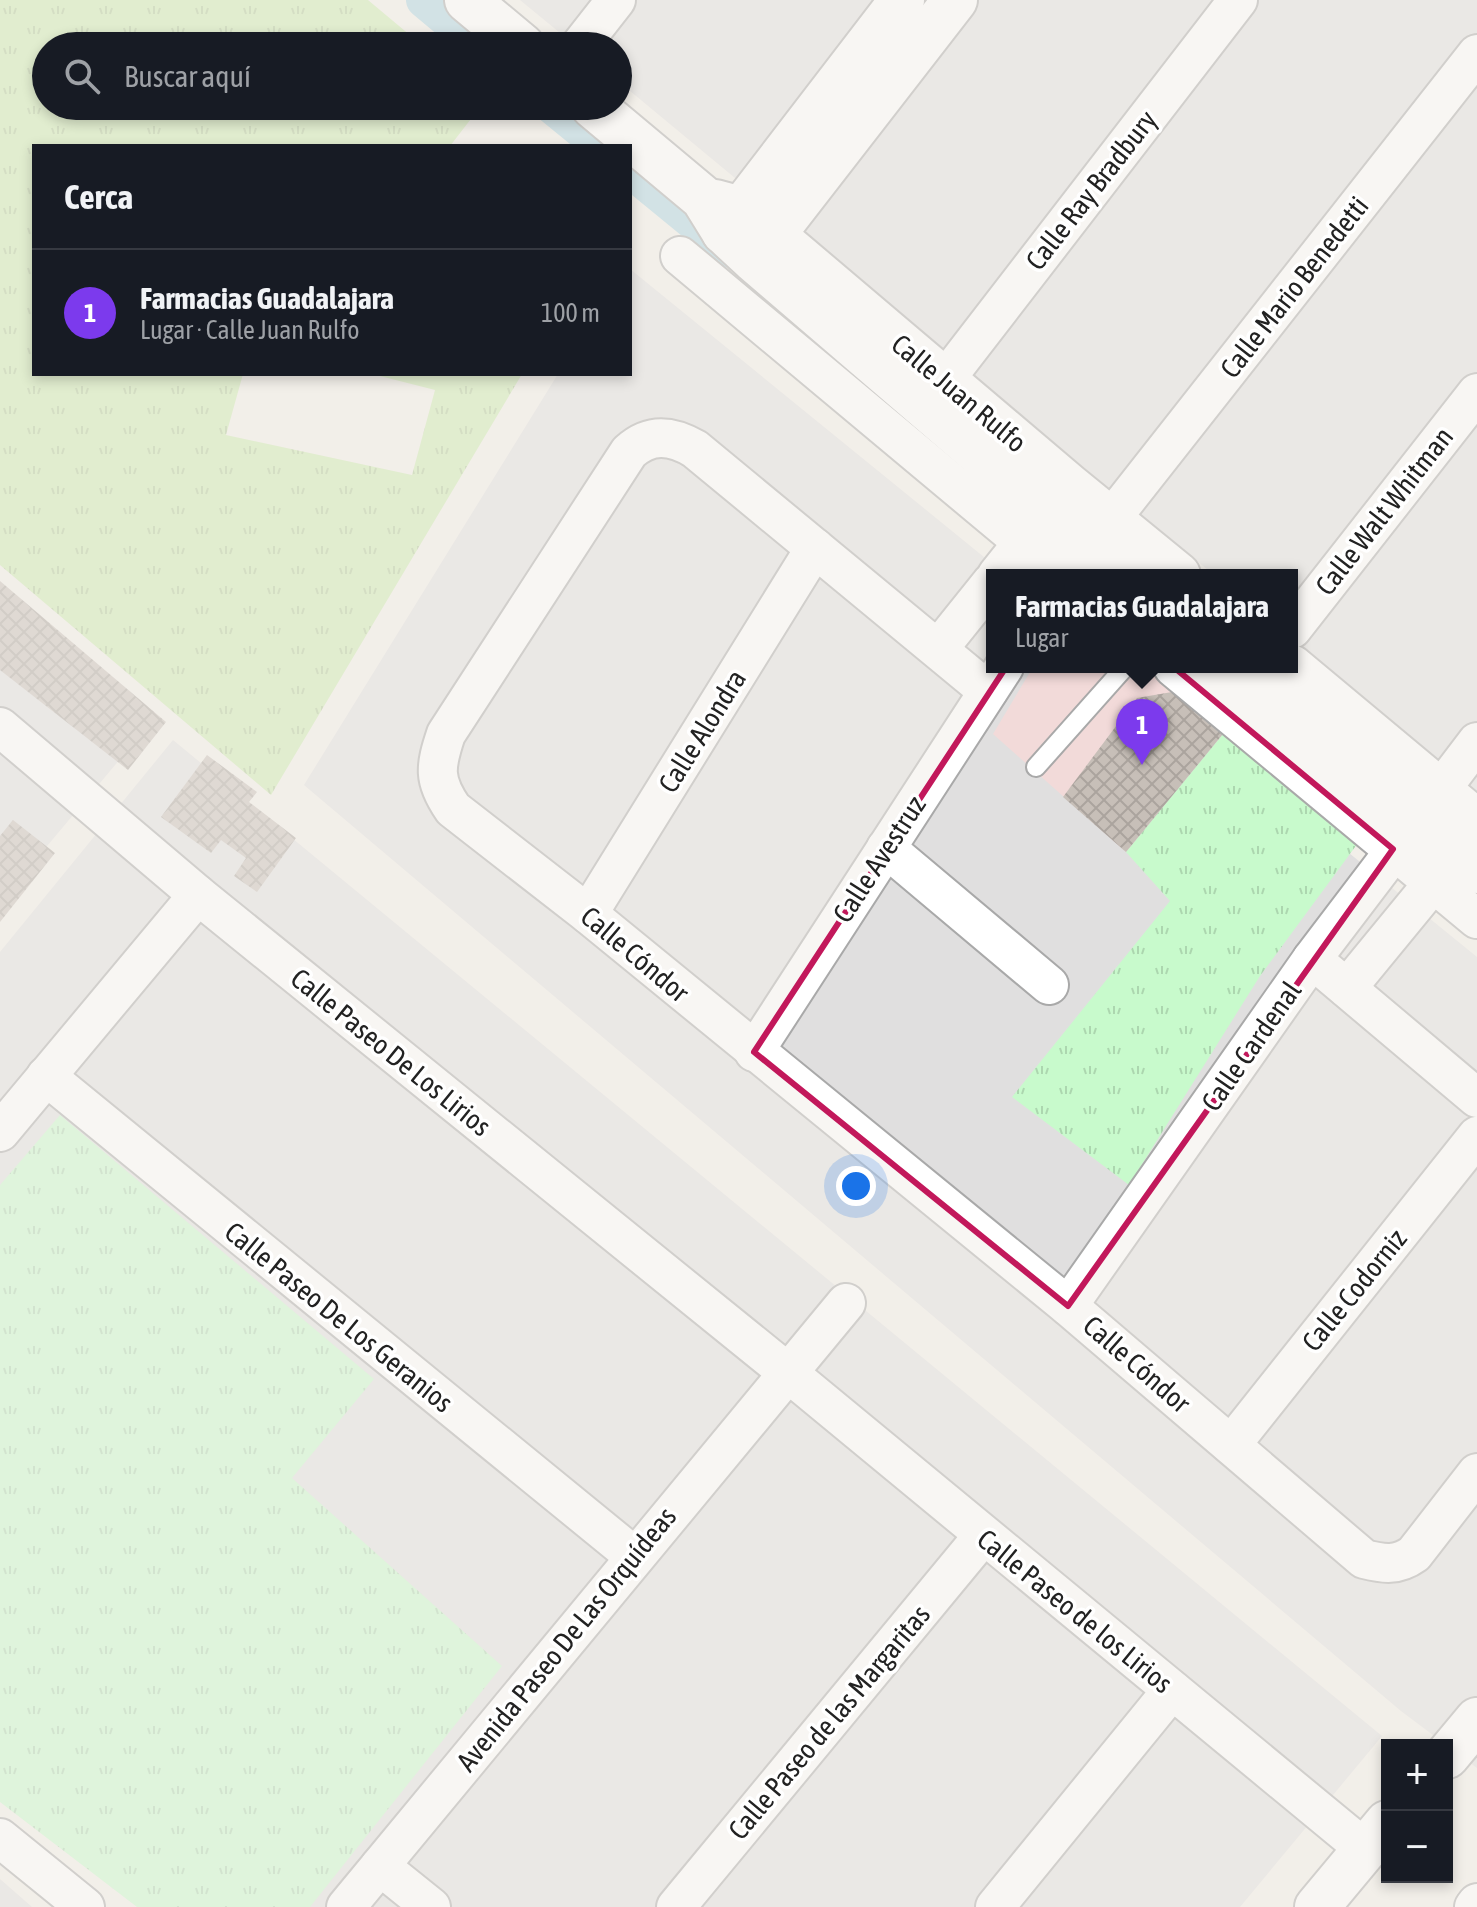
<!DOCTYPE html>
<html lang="es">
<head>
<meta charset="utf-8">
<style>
  :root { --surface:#171b24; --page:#242831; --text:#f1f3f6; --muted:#9ea1a6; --line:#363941; --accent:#7c3aed }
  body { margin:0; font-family:"Asap Condensed",sans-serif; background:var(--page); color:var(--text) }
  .controls { position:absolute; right:24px; bottom:24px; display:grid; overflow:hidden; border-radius:0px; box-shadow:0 4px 12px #0003 }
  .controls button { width:72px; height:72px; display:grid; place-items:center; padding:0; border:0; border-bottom:2px solid var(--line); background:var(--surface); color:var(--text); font:40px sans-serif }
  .you { position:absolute; left:856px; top:1186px; width:28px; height:28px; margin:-20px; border:6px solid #fff; border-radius:50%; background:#1a73e8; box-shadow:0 0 0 12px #1a73e833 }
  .badge { display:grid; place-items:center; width:52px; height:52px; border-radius:50%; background:var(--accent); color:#fff; font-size:26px; font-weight:700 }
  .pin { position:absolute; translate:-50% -66px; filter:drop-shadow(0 2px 4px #0008) }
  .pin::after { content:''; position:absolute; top:42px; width:28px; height:24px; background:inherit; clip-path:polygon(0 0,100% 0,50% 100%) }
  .popup { position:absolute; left:986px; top:569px; width:312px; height:104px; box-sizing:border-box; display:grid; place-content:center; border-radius:0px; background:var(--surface); filter:drop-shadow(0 2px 6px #0005); font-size:26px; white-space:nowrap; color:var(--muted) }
  .popup b { font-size:30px; color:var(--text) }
  .popup::after { content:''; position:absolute; left:50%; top:100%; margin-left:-16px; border:16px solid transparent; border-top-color:var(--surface) }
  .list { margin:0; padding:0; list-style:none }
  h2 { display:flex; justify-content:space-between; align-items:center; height:104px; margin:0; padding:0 32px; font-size:34px }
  h2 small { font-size:26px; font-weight:400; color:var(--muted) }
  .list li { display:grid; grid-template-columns:52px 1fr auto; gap:24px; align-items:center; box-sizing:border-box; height:128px; padding:0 32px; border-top:2px solid var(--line) }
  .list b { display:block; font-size:30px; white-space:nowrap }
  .list p { margin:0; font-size:26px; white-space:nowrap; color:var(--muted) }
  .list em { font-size:26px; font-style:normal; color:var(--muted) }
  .icon { flex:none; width:44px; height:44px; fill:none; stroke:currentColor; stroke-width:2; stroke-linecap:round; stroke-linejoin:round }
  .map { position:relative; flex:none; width:1477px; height:1907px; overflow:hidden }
  .search { position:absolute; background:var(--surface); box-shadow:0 4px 12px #0003; left:32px; top:32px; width:600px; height:88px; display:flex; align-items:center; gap:20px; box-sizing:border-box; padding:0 28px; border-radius:44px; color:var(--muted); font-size:30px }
  .panel { position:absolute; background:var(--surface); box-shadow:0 4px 12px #0003; left:32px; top:144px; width:600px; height:232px; border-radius:0px }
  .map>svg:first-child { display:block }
  .residential { fill:#e0dfdf }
  .commercial { fill:#f2dad9 }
  .grass { fill:url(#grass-tufts) }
  .park { fill:url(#park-tufts) }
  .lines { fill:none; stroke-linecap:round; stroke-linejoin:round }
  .canal { stroke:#aad3df; stroke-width:36 }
  .building { fill:url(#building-cross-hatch) }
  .service-casing { stroke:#a9a9a9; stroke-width:22 }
  .minor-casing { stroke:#a9a9a9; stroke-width:42 }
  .tertiary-casing { stroke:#a9a9a9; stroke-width:48 }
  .service { stroke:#fff; stroke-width:18 }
  .minor { stroke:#fff; stroke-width:38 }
  .tertiary { stroke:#fff; stroke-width:44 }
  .marked { fill:none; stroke:#c2185b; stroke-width:6; stroke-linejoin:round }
  .labels { text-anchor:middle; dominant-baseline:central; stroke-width:7; stroke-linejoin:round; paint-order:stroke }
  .street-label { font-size:28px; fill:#222; stroke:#fff }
</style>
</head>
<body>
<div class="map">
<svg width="1477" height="1907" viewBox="0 0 1477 1907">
  <defs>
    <pattern id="grass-tufts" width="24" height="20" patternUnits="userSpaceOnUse" patternTransform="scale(2)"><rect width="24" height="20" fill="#cdebb0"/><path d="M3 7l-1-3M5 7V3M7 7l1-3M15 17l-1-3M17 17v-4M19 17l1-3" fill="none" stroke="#b0c997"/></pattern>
    <pattern id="park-tufts" width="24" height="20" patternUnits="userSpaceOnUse" patternTransform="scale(2)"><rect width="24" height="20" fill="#c8facc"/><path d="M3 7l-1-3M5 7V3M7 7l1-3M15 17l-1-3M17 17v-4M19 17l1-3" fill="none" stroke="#acd6af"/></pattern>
    <pattern id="building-cross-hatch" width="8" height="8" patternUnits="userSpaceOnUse" patternTransform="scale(2)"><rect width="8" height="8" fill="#c7bfb8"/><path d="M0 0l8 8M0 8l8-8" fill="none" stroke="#aba49e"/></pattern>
  </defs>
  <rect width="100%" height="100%" fill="#f2efe9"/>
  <g class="residential">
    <path d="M520 0H1477V793L1292 639V575H1214L618 81V46H576Z"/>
    <path d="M630 269 1006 575H992V667H1120L1477 957V1768L1401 1711 304 785 558 374H630Z"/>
    <path d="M0 590 152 721 0 902Z"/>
    <path d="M173 740 1382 1736 1240 1907H148L0 1783V952Z"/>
    <path d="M0 1879 32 1907H0Z"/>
  </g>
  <path class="commercial" d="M1033 667H1153L1227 728 1126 852 993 734Z"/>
  <path class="grass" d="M0 0H368L423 46H46V106H481L450 146H34V374H243L226 435 412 475 435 390 372 374H522L271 795 0 565Z"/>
  <g class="park">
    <path d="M1223 734 1358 843 1260 976 1129 1185 1012 1097 1170 901 1126 852Z"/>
    <path d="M60 1115 374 1379 292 1478 502 1666 310 1907H137L0 1802V1185Z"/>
  </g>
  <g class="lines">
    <g class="canal">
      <path d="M424 0 479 46"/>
      <path d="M552 106 601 146"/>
      <path d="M630 170 702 229 712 257"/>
    </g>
  </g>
  <g class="building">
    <path d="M0 581 166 722 128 770 0 670Z"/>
    <path d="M1172 692 1223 734 1126 852 1063 797 1137 698Z"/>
    <path d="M207 755 257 792 249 802 296 838 257 892 234 876 246 858 221 840 211 853 161 817Z"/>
    <path d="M13 820 55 853 0 922V836Z"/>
  </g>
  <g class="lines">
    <g class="service-casing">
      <path id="service" d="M1036 767 1125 667"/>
    </g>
    <g class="minor-casing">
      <g id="minor">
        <path d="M580 46 616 0"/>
        <path d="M680 256 1062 575"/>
        <path d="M927 403 1238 0"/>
        <path d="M997 575 1040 521"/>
        <path d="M1067 575 1477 54"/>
        <path d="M1292 629 1477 393"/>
        <path d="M939 648 992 582"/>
        <path d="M1173 667 1477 919"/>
        <path d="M988 691 695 449C671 435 650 433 629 452L446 734C435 767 433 780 453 809L588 914 1068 1306 1364 1559C1384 1564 1397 1566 1414 1554L1477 1473"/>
        <path d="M0 727 198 895 787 1372 1365 1849"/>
        <path d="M886 848 1049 985"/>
        <path d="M588 914 815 548"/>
        <path d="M1312 959 1477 1098"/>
        <path d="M1347 988 1448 865"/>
        <path d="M754 1052 1004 667"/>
        <path d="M46 1076 634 1556"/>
        <path d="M0 1132 198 895"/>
        <path d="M1068 1306 1312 959 1477 742"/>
        <path d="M1231 1445 1477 1136"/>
        <path d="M0 1838 85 1907"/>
        <path d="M380 1866 431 1907"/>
        <path d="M346 1907 846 1303"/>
        <path d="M676 1907 982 1537"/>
        <path d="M995 1907 1172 1690"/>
        <path d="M1474 1907 1477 1903"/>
      </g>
    </g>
    <g class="tertiary-casing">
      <g id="tertiary">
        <path d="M467 0 522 46"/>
        <path d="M593 106 703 198 724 232 753 259 1121 575"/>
        <path d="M715 202 741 209 773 235 1069 486 1178 575"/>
        <path d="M724 232 902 0"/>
        <path d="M755 258 955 0"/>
        <path d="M1231 667 1477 871"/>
        <path d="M1291 667 1477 822"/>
        <path d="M1447 1756 1477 1720"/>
        <path d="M1317 1907 1387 1823"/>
      </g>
    </g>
    <use href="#service" class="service"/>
    <use href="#minor" class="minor"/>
    <use href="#tertiary" class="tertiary"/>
  </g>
  <path d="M0 0H1477V1907H0ZM1065 577 1393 849 1068 1306 754 1052Z" fill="#f2efe9" fill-opacity=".55" fill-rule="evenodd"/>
  <path class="marked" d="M1065 577 1393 849 1068 1306 754 1052Z"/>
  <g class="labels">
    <g class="street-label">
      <text transform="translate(1091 190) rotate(-52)">Calle Ray Bradbury</text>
      <text transform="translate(1294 287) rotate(-52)">Calle Mario Benedetti</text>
      <text transform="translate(959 393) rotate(40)">Calle Juan Rulfo</text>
      <text transform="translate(1384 511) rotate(-52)">Calle Walt Whitman</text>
      <text transform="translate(702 731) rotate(-58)">Calle Alondra</text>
      <text transform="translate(879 859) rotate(-57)">Calle Avestruz</text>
      <text transform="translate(635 954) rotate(40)">Calle Cóndor</text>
      <text transform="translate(1251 1046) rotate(-55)">Calle Cardenal</text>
      <text transform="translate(391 1052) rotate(39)">Calle Paseo De Los Lirios</text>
      <text transform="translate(1354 1290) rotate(-51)">Calle Codorniz</text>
      <text transform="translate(339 1317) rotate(39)">Calle Paseo De Los Geranios</text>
      <text transform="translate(1137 1364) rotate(41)">Calle Cóndor</text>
      <text transform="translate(1075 1611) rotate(39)">Calle Paseo de los Lirios</text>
      <text transform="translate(566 1639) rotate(-51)">Avenida Paseo De Las Orquídeas</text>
      <text transform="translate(829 1722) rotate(-50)">Calle Paseo de las Margaritas</text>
    </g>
  </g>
</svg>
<div class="controls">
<button>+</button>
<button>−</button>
</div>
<div class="you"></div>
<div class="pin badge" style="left:1142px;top:765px">1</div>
<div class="popup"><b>Farmacias Guadalajara</b>Lugar</div>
<div class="search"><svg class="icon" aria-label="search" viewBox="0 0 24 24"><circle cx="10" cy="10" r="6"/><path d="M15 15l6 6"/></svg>Buscar aquí</div>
<section class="panel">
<h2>Cerca<small></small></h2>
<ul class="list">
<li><span class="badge">1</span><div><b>Farmacias Guadalajara</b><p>Lugar · Calle Juan Rulfo</p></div><em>100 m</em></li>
</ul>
</section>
</div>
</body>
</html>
